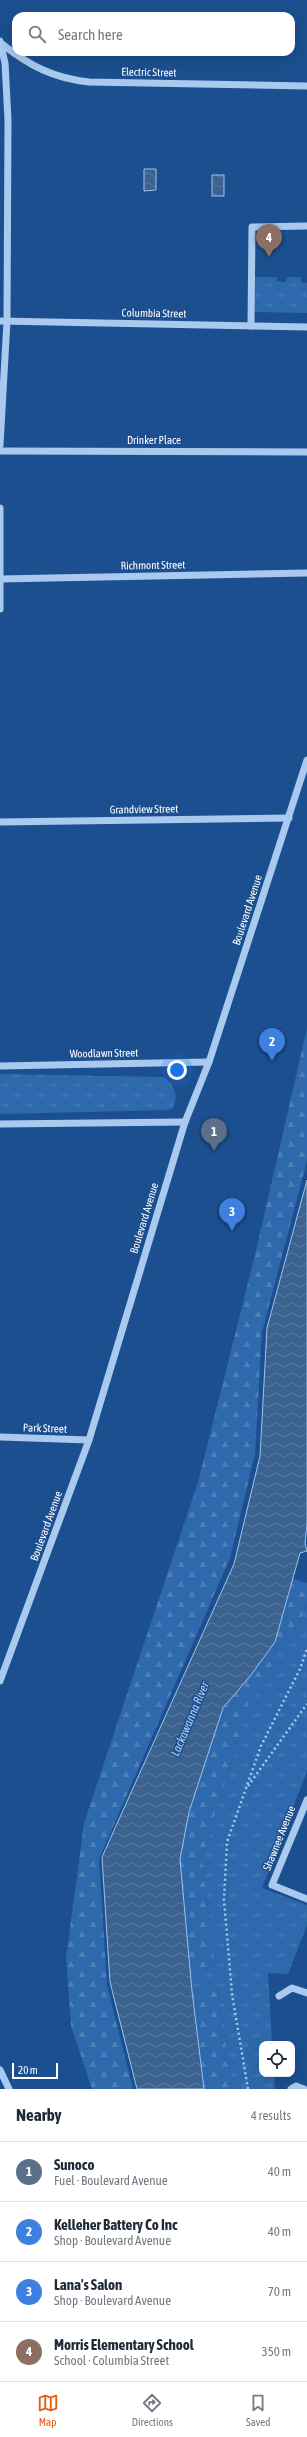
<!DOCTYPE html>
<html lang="en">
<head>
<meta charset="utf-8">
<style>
  :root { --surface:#fff; --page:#f6f6f7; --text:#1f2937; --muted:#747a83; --line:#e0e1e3; --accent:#ea580c }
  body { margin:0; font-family:"Asap Condensed",sans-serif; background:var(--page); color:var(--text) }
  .controls { position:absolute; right:12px; bottom:12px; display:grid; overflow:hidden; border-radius:8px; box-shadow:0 4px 16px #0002 }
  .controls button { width:36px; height:36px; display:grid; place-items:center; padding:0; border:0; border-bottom:1px solid var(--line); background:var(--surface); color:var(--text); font:20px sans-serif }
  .scale { position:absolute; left:12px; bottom:10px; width:46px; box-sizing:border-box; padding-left:4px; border:2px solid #fff; border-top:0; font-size:11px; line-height:14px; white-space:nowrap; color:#fff; -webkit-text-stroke:3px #1b4f8f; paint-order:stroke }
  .you { position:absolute; left:177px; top:1070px; width:14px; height:14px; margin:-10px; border:3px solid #fff; border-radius:50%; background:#1a73e8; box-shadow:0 0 0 6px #1a73e833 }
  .badge { display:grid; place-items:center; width:26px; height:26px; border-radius:50%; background:var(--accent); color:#fff; font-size:13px; font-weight:700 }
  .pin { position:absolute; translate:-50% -33px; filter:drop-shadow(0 1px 2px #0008) }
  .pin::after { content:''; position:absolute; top:21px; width:14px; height:12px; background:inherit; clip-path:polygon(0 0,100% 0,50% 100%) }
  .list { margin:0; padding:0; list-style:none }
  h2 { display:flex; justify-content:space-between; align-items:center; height:52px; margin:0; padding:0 16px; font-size:17px }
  h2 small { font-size:13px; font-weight:400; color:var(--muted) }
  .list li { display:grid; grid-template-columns:26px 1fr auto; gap:12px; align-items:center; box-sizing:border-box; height:60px; padding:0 16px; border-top:1px solid var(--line) }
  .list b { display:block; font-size:15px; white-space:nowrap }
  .list p { margin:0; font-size:13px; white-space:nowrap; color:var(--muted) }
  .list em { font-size:13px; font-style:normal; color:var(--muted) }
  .icon { flex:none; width:22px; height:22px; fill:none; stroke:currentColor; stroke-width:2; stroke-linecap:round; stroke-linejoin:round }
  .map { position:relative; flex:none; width:307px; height:2089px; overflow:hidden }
  .search { position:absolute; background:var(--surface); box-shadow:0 4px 16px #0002; left:12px; right:12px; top:12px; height:44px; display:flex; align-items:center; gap:10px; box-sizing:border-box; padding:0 14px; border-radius:12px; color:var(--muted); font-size:15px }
  .sheet { height:292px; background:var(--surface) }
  nav { display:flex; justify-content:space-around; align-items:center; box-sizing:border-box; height:56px; border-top:1px solid var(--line); background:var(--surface); font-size:11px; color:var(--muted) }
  nav a { display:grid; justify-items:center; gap:2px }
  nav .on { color:var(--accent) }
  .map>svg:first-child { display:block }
  .grass { fill:url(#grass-tufts) }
  .forest { fill:url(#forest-firs) }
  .water { fill:url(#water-waves); stroke:#9cc4f0 }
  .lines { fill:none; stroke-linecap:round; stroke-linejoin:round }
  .path { stroke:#a9c9ee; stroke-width:2.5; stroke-dasharray:2 3; stroke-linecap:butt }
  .minor { stroke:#a9c9ee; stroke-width:7 }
  .labels { text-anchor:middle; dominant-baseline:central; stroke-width:3; stroke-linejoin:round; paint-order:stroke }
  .street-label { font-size:11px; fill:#fff; stroke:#1b4f8f }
  .water-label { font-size:12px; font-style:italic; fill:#b5d3f5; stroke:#1b4f8f }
</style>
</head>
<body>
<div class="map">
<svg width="307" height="2089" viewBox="0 0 307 2089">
  <defs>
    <pattern id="grass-tufts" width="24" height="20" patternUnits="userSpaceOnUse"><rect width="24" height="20" fill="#2e69ad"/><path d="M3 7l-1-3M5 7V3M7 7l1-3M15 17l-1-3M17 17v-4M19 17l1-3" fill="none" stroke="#4d80b9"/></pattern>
    <pattern id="forest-firs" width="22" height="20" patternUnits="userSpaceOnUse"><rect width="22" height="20" fill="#2e69ad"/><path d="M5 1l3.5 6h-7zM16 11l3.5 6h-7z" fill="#4d80b9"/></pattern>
    <pattern id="water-waves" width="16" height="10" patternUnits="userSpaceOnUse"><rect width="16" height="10" fill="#3c6290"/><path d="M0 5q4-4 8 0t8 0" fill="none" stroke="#597aa1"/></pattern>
  </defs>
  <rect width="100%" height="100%" fill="#1b4f8f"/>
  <g class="grass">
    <path d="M255 277H277V281L286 282 287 277H301V282L307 283V313L254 312Z"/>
    <path d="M0 1074 163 1077C175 1083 180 1098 171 1110L0 1114Z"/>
    <path d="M307 1604V1771L262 1888 307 1905V1925L288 1974 268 1973 272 2044H262V2074H274L275 2089H233L217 1989 192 1994 190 1973 215 1966 202 1858 249 1703 304 1614Z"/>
  </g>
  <g class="forest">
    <path d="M307 1028V1161L262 1332 255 1454 230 1558 99 1859 107 1985 133 2089H92L71 2026 66 1958 84 1823 198 1482 254 1259Z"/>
    <path d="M293 1579 307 1583V1604L304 1614 249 1703 202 1858 215 1966 190 1973 180 1859 189 1812 223 1708 251 1675 275 1642Z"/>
    <path d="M217 1989 233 2089H204L192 1994Z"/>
  </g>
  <g class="water">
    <path d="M144 169H156V190L144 191Z"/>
    <rect x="212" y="175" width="12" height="21"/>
    <path d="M307 1180V1523L305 1544 307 1551 300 1553 275 1642 251 1675 223 1708 189 1812 180 1859 192 1991 204 2089H137L110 1982 102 1857 234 1564 260 1456 267 1328Z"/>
  </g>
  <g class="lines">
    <g class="path">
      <path d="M248 1786 307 1704"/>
      <path d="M248 2089 232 1994 224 1900 227 1842 261 1746 300 1669 307 1649"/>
    </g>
    <g class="minor">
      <path d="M0 41 5 63 8 120 7 321 0 445"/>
      <path d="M2 44C30 66 53 78 89 82L307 86"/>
      <path d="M0 321 307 327"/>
      <path d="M251 326 252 227 307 226"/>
      <path d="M0 451 307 452"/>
      <path d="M0 508V609"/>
      <path d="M0 579 307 573"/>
      <path d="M0 822 289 818"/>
      <path d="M0 1066 209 1062"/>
      <path d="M0 1124 185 1122"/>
      <path d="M0 1437 89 1440"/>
      <path d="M0 1681 89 1440 185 1122 209 1062 307 760"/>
      <path d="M307 1800 272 1885 307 1899"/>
      <path d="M279 1996 292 1988 307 1993"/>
      <path d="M0 2070 9 2089"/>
      <path d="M291 2089 296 2086 304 2089"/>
    </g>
  </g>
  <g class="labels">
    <g class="street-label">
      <text transform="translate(149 72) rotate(1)">Electric Street</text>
      <text transform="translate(154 313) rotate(1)">Columbia Street</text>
      <text x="154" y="440">Drinker Place</text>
      <text transform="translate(153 565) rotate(-1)">Richmont Street</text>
      <text transform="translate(144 809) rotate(-1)">Grandview Street</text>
      <text transform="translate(247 910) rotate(-72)">Boulevard Avenue</text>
      <text transform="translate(104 1053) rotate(-1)">Woodlawn Street</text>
      <text transform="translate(144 1218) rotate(-73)">Boulevard Avenue</text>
      <text transform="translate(45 1428) rotate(2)">Park Street</text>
      <text transform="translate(46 1526) rotate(-70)">Boulevard Avenue</text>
      <text transform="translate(279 1838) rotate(-68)">Shawnee Avenue</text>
    </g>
    <g class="water-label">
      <text transform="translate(190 1719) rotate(-67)">Lackawanna River</text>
    </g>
  </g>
</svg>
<div class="controls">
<button><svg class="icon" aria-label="locate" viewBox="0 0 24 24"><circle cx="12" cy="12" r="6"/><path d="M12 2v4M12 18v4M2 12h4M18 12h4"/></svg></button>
</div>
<div class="scale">20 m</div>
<div class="you"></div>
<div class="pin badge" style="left:214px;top:1151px;background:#5c6f8a">1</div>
<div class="pin badge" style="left:272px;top:1061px;background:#3f7fe0">2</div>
<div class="pin badge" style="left:232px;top:1231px;background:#3f7fe0">3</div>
<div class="pin badge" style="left:269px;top:257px;background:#8d6e63">4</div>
<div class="search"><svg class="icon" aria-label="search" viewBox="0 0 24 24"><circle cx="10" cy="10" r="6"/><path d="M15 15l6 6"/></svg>Search here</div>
</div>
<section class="sheet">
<h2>Nearby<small>4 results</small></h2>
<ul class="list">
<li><span class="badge" style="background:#5c6f8a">1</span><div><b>Sunoco</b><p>Fuel · Boulevard Avenue</p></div><em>40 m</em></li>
<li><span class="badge" style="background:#3f7fe0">2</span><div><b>Kelleher Battery Co Inc</b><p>Shop · Boulevard Avenue</p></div><em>40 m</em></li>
<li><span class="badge" style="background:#3f7fe0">3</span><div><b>Lana's Salon</b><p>Shop · Boulevard Avenue</p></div><em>70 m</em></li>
<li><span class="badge" style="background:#8d6e63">4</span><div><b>Morris Elementary School</b><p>School · Columbia Street</p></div><em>350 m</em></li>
</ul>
</section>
<nav>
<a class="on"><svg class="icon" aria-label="map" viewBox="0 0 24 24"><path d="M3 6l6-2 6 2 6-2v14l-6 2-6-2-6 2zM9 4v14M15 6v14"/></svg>Map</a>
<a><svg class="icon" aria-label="directions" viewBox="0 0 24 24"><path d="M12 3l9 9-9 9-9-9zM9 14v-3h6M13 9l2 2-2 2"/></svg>Directions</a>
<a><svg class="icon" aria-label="saved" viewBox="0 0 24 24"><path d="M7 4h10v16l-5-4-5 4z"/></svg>Saved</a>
</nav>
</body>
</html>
